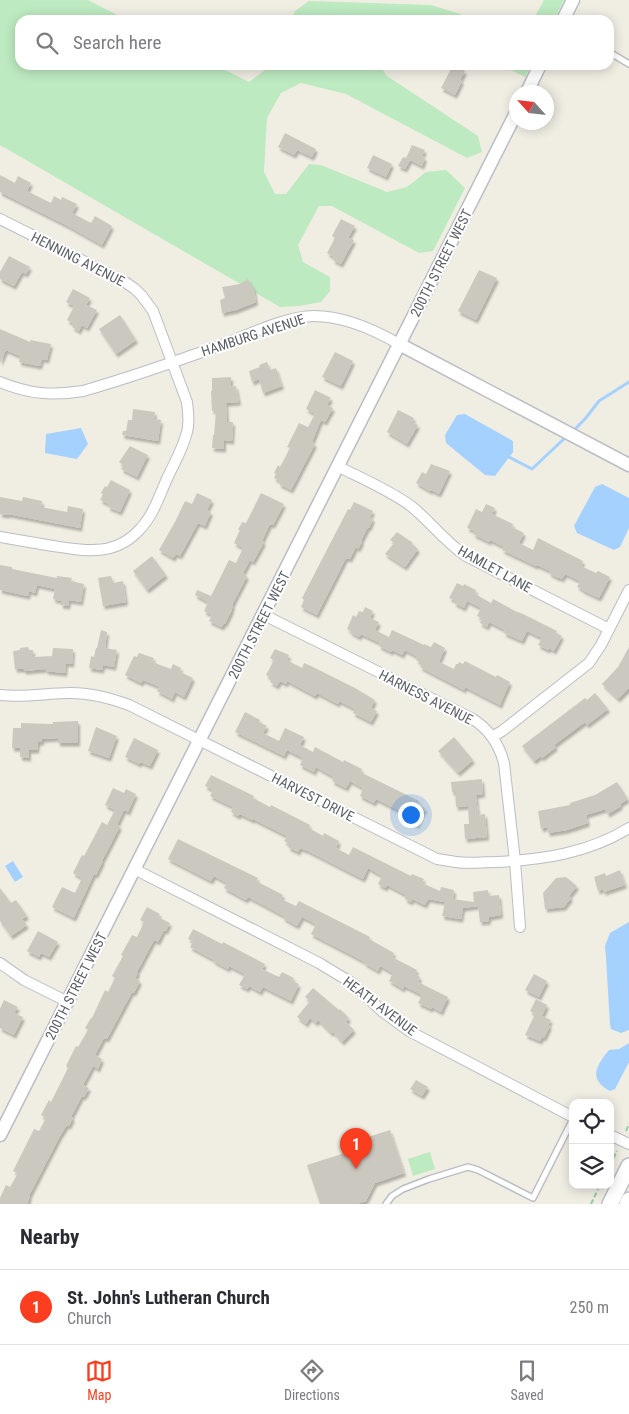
<!DOCTYPE html>
<html lang="en">
<head>
<meta charset="utf-8">
<style>
  :root { --surface:#fff; --page:#f7f7f7; --text:#2b2b33; --muted:#7c7c81; --line:#e1e1e2; --accent:#fa3e1f }
  body { margin:0; font-family:"Roboto Condensed",sans-serif; background:var(--page); color:var(--text) }
  .controls { position:absolute; right:15px; bottom:15px; display:grid; overflow:hidden; border-radius:10px; box-shadow:0 2px 12px #0003 }
  .controls button { width:45px; height:45px; display:grid; place-items:center; padding:0; border:0; border-bottom:1px solid var(--line); background:var(--surface); color:var(--text); font:25px sans-serif }
  .compass { position:absolute; left:509px; top:85px; width:45px; height:45px; border-radius:50%; background:var(--surface); box-shadow:0 2px 12px #0003; rotate:297deg }
  .you { position:absolute; left:410px; top:814px; width:18px; height:18px; margin:-12px; border:4px solid #fff; border-radius:50%; background:#1a73e8; box-shadow:0 0 0 8px #1a73e833 }
  .badge { display:grid; place-items:center; width:32px; height:32px; border-radius:50%; background:var(--accent); color:#fff; font-size:16px; font-weight:700 }
  .pin { position:absolute; translate:-50% -41px; filter:drop-shadow(0 1px 2px #0008) }
  .pin::after { content:''; position:absolute; top:26px; width:18px; height:15px; background:inherit; clip-path:polygon(0 0,100% 0,50% 100%) }
  .list { margin:0; padding:0; list-style:none }
  h2 { display:flex; justify-content:space-between; align-items:center; height:65px; margin:0; padding:0 20px; font-size:21px }
  h2 small { font-size:16px; font-weight:400; color:var(--muted) }
  .list li { display:grid; grid-template-columns:32px 1fr auto; gap:15px; align-items:center; box-sizing:border-box; height:75px; padding:0 20px; border-top:1px solid var(--line) }
  .list b { display:block; font-size:19px; white-space:nowrap }
  .list p { margin:0; font-size:16px; white-space:nowrap; color:var(--muted) }
  .list em { font-size:16px; font-style:normal; color:var(--muted) }
  .icon { flex:none; width:28px; height:28px; fill:none; stroke:currentColor; stroke-width:2; stroke-linecap:round; stroke-linejoin:round }
  .map { position:relative; flex:none; width:629px; height:1204px; overflow:hidden }
  .search { position:absolute; background:var(--surface); box-shadow:0 2px 12px #0003; left:15px; right:15px; top:15px; height:55px; display:flex; align-items:center; gap:12px; box-sizing:border-box; padding:0 18px; border-radius:15px; color:var(--muted); font-size:19px }
  .sheet { height:140px; background:var(--surface) }
  nav { display:flex; justify-content:space-around; align-items:center; box-sizing:border-box; height:70px; border-top:1px solid var(--line); background:var(--surface); font-size:14px; color:var(--muted) }
  nav a { display:grid; justify-items:center; gap:2px }
  nav .on { color:var(--accent) }
  .map>svg:first-child { display:block }
  .green { fill:#bdeac0 }
  .water { fill:#a4d1ff }
  .lines { fill:none; stroke-linecap:round; stroke-linejoin:round }
  .stream { stroke:#a4d1ff; stroke-width:3 }
  .building { fill:#cbc8c0; filter:url(#shadow) }
  .service-casing { stroke:#bbbdc4; stroke-width:8 }
  .minor-casing { stroke:#bbbdc4; stroke-width:12 }
  .tertiary-casing { stroke:#bbbdc4; stroke-width:15 }
  .secondary-casing { stroke:#bcbfc6; stroke-width:18 }
  .path { stroke:#95cba8; stroke-width:2; stroke-dasharray:5 2.5; stroke-linecap:butt }
  .service { stroke:#fff; stroke-width:5 }
  .minor { stroke:#fff; stroke-width:10 }
  .tertiary { stroke:#fff; stroke-width:12 }
  .secondary { stroke:#fff; stroke-width:15 }
  .labels { text-anchor:middle; dominant-baseline:central; stroke-width:4; stroke-linejoin:round; paint-order:stroke }
  .street-label { font-size:14px; fill:#5b5f66; stroke:#fff }
</style>
</head>
<body>
<div class="map">
<svg width="629" height="1204" viewBox="0 0 629 1204">
  <defs>
    <filter id="shadow"><feDropShadow dx="2" dy="3.5" stdDeviation="1" flood-color="#0004"/></filter>
  </defs>
  <rect width="100%" height="100%" fill="#f0eee3"/>
  <g class="green">
    <path d="M0 0H88L127 20H20V65H215L249 82 264 71 267 65H379L387 76 478 136 482 152 467 158 346 94 301 83 281 93 267 118 264 172 275 194H286L309 164 321 165 387 192 407 187 426 172 446 170 465 188 433 251 419 253 332 206H319L298 245 303 262 330 277V291L321 302 299 306 280 307 0 145Z"/>
    <path d="M544 0H564L554 20H533Z"/>
    <path d="M309 1 431 5 460 14 471 20H290L295 11Z"/>
    <path d="M501 65H531L525 77Z"/>
    <path d="M430 1152 435 1169 413 1176 408 1159Z"/>
  </g>
  <g class="water">
    <path d="M465 414 513 441V452L495 476 485 475 446 443 445 435 457 415Z"/>
    <path d="M81 428 88 444 77 459 45 453 46 434Z"/>
    <path d="M602 484 629 498V528L620 547 614 550 577 533 574 526 595 487Z"/>
    <path d="M13 861 23 877 15 882 5 866Z"/>
    <path d="M629 922V1030L621 1033 611 1029 610 1024 606 958 605 946 610 933Z"/>
    <path d="M629 1043V1062L615 1089 610 1091C588 1079 596 1066 609 1050L619 1049Z"/>
  </g>
  <g class="lines">
    <g class="stream">
      <path d="M572 432 585 419 599 401 629 382"/>
      <path d="M507 456 532 469 567 436"/>
    </g>
  </g>
  <g class="building">
    <path d="M453 65 465 71 460 80 462 81 455 95 441 88Z"/>
    <path d="M285 133 316 149 312 157 297 150 294 155 278 147Z"/>
    <path d="M412 145 425 150 422 156 425 158 422 166 410 160 405 169 398 166 403 157 406 158Z"/>
    <path d="M373 155 392 164 386 177 367 168Z"/>
    <path d="M0 175 15 183 18 176 31 183 27 191 51 203 54 196 61 200 62 197 77 204 72 213 91 223 95 216 112 226 102 245 66 225 0 192Z"/>
    <path d="M341 219 355 226 348 238 354 240 341 264 333 260 334 257 327 253 335 238 332 236Z"/>
    <path d="M9 256 30 267 26 274 22 272 14 286 0 279V272Z"/>
    <path d="M479 270 497 278 476 320 458 311Z"/>
    <path d="M248 279 254 289 256 302 236 310 222 313 220 300 225 298 222 287 240 284Z"/>
    <path d="M73 289 90 298 86 305 97 310 87 328 82 325 79 331 72 327 74 324 67 320 74 306 66 302Z"/>
    <path d="M120 315 136 340 116 354 99 329Z"/>
    <path d="M0 329 30 342V340L51 344 47 360 42 359 40 366 19 362 20 356 6 350 0 363Z"/>
    <path d="M335 352 353 361 341 386 322 377Z"/>
    <path d="M267 362 270 370 276 368 282 386 263 393 259 379 252 382 249 371 260 367 259 365Z"/>
    <path d="M231 377V387L236 386 239 402 226 403 227 422H233L232 441 224 440V449L212 448 213 435H214L216 411H212L211 391H212V378Z"/>
    <path d="M315 390 331 398 327 405 333 408 325 422 321 420 312 442 315 444 291 490 279 484 280 481 274 478 276 474 274 473 278 465 280 467 290 448 287 447 299 423 308 427 315 414 306 409Z"/>
    <path d="M133 409 155 412 154 419 161 420 158 441 122 435 123 431H126L128 420H132Z"/>
    <path d="M398 410 414 418 412 422 418 425 407 444 387 432Z"/>
    <path d="M130 446 148 455 137 477 121 469 124 465 119 462Z"/>
    <path d="M431 464 450 471 439 494 431 490 430 491 416 483 422 472 426 474Z"/>
    <path d="M111 480 130 490 120 512 108 507 109 504 100 500 103 494 101 493 105 486 107 487Z"/>
    <path d="M197 493 212 500 207 510 211 512 205 526 198 523 180 556 176 554 173 558 159 550 176 520 185 501 192 504Z"/>
    <path d="M261 493 284 504 273 525 270 524 262 541 264 542 253 562 250 560 243 573 247 576 232 605H233L231 612 225 624 224 623 222 627 209 621 212 615 204 611 208 602 195 595 197 590 211 596 229 560 236 563 243 548 234 543 240 530H238L242 522 246 523Z"/>
    <path d="M0 497 22 501 23 497 42 501 41 507 67 512 68 506 83 509 80 528 8 514V515L0 514Z"/>
    <path d="M354 502 373 511 370 517 373 519 369 528 368 527 361 541 362 542 358 549 356 547 350 559 346 558 317 615 301 607 304 600 302 598 348 509 350 510Z"/>
    <path d="M486 504 495 508 492 514 513 524 512 527 524 533 519 543 533 550 538 538 583 561 581 566 596 573 598 571 610 577 599 598 582 590V589L577 587 580 581 565 574 562 579 559 577 558 578 549 573 550 571 537 565 536 566 502 550 504 547 490 540 489 542 473 534 475 531 467 528 476 509 482 512Z"/>
    <path d="M397 532 413 543 412 544 418 549 405 567 385 554 394 543 390 540Z"/>
    <path d="M152 556 166 575 147 590 133 571Z"/>
    <path d="M0 565 12 567V569L57 578V576L72 578 71 581 84 584 81 602 69 600 68 606 61 605V601L53 599 55 589 37 585 35 593 29 591 28 596 0 590Z"/>
    <path d="M111 576 113 583 123 581 126 602 103 606 98 578Z"/>
    <path d="M457 583 463 586 464 584 476 590 475 594 491 603 493 599 515 611 523 614 557 631 556 633 562 636 554 651 549 648 548 650 538 645 542 638 527 631 522 641 504 633 505 630 489 622 487 627 480 623 482 618 477 616 481 608 467 601 464 608 454 603 455 600 449 598Z"/>
    <path d="M365 607 373 611 370 618 379 622 375 630 389 637 392 630 424 645V644L431 647 434 642 445 648 439 662 454 669 456 664H458L459 662 463 664 465 661 496 677 497 675 510 682 500 705 465 687 464 690 420 667 422 663 416 660 418 657 405 650 402 655 392 650 391 652 379 646 380 643 361 634 359 637 350 632 351 631 347 629 353 615 356 617 359 611 363 612Z"/>
    <path d="M101 630 107 632 105 648 117 650 114 667 103 665 102 670 89 668 91 656 94 657 96 648H97Z"/>
    <path d="M28 647 29 650H33V657L52 656 53 648 73 649 72 664 66 663 65 673 46 671V669L24 671V669H15L13 651 20 650V648Z"/>
    <path d="M629 647V688L618 699 602 684 618 667Z"/>
    <path d="M275 649 289 655 287 660 302 668 304 663 309 665 355 688 375 700 371 708 377 711 371 722 353 713 355 709 339 701 338 704 317 693 315 696 287 681 286 684 280 681 277 686 270 682 272 678 266 675 274 660 270 658Z"/>
    <path d="M139 653 154 658 152 662 171 669 173 664 181 668 180 672 193 678 184 697 175 692 172 699 157 691 160 687 143 680 141 683 125 675 134 656 137 657Z"/>
    <path d="M595 693 608 709 587 725 585 722 554 745 556 747 542 758 541 756 534 761 522 746 585 698 587 700Z"/>
    <path d="M245 712 260 720 259 722 267 726 263 733 279 741 285 728 304 737 300 745 313 752 315 747 343 762 344 760 362 769 360 772 419 801 418 804 425 808 417 825 404 819 406 817 399 813 400 811 376 799 374 803 360 796 363 788 350 781 346 788 332 781 334 777 316 767 314 772 300 765 303 758 287 750 284 756 235 732Z"/>
    <path d="M78 721V743H58V738L42 739V742H38L37 750H29V758L20 757V748H12L13 728H21V723L53 724V722Z"/>
    <path d="M96 727 117 736 109 758 88 751Z"/>
    <path d="M454 737 473 760 458 773 438 751Z"/>
    <path d="M134 738 158 750 150 766 141 762 139 764 125 757Z"/>
    <path d="M211 775 254 796 253 798 270 807 271 805 310 825 309 828 323 836 324 833 339 841 336 848 349 855 353 847 411 876 412 874 424 879 422 883 440 891 441 887 454 890 453 899 474 902 473 892 488 890 489 896 499 895 501 915 489 917V921L480 922 478 906 463 908 461 919 442 916 445 902 428 899 425 905 412 899 411 902 405 899 406 895 387 885 385 888 378 884 382 876 368 868 363 879 308 851 300 848 298 852 288 847 289 844 284 841 287 836 253 819 252 820 240 814 238 816 231 812 233 807 210 796 213 790 205 786Z"/>
    <path d="M482 779 483 794 476 795 478 815 485 814 487 837 465 839 464 824H469L468 806 456 807 455 792H452L451 782Z"/>
    <path d="M617 782 628 799 620 804 621 806 608 814 605 809 586 815 588 823 567 830 548 833 547 827 541 829 538 811 570 805V803L595 795Z"/>
    <path d="M113 788 124 793 126 789 136 794 128 812 124 810 117 825 120 826 102 861H103L96 875 94 874 74 918 52 907 62 887 75 893 82 878 73 873 82 855 84 856 102 822 107 825 115 810 105 805Z"/>
    <path d="M178 839 258 878 256 881 283 895 281 899 296 906 299 901 370 937 369 939 394 953 392 957 417 970 415 974 420 977 418 982 448 997 441 1012 432 1007 431 1009 418 1003 422 995 404 986 403 989 389 981 393 973 380 966 378 971 364 963 365 962 311 934 316 924 302 917 297 926 283 918 284 916 248 897 246 900 224 888 227 883 214 876 211 881 168 859Z"/>
    <path d="M620 870 625 885 604 892 603 889 598 891 594 877 605 873 606 876Z"/>
    <path d="M566 877 577 886 569 896 571 898 564 907 545 909 543 893 556 878Z"/>
    <path d="M0 888 11 903 16 900 27 916 22 919 27 925 11 936 0 921Z"/>
    <path d="M147 907 160 914 158 917 170 923 166 931 164 930 158 942 154 940 137 972 138 973 135 978 140 981 134 993 132 992 107 1039 104 1038 95 1055 102 1059 98 1069 93 1066 83 1085 89 1088 84 1097 82 1096 71 1117 73 1118 69 1126 67 1125 60 1136 29 1196H30L27 1204H0V1198L6 1185 10 1187 18 1173 13 1171 34 1129 39 1131 46 1118 41 1115 49 1100 51 1102 68 1068 66 1066 76 1046 78 1047 88 1030 85 1028 91 1018H92L105 990 108 992 115 978 112 976 123 956 121 955 132 935 137 937 144 922 140 920Z"/>
    <path d="M193 929 222 944 223 942 265 964 262 969 279 977 282 972 294 978 292 981 299 984 291 1001 263 987 260 992 249 986 247 989 239 985 245 974 229 966 228 969 213 961 214 960 190 947 193 941 188 939Z"/>
    <path d="M38 931 58 942 49 957 41 953 39 957 27 951Z"/>
    <path d="M534 974 547 981 539 997 525 990Z"/>
    <path d="M313 988 339 1010 340 1009 349 1018 346 1022 354 1030 342 1042 333 1032 331 1033 318 1020 316 1023 310 1018 306 1024 297 1017 310 1001 305 997Z"/>
    <path d="M536 999 547 1005 542 1016 551 1020 548 1025 550 1026 544 1038 542 1037 540 1041 525 1035 535 1014 530 1011Z"/>
    <path d="M4 1000 18 1007 14 1013 23 1017 14 1035 0 1028V1009Z"/>
    <path d="M416 1080 428 1087 422 1096 410 1089Z"/>
    <path d="M390 1130 404 1173 375 1183 366 1201 356 1204H320L307 1165 348 1152 346 1144Z"/>
  </g>
  <g class="lines">
    <g class="service-casing">
      <g id="service">
        <path d="M609 52 629 64"/>
        <path d="M386 1204 392 1196 403 1189 429 1179 468 1167 478 1170 533 1198 573 1119"/>
      </g>
    </g>
    <g class="minor-casing">
      <g id="minor">
        <path d="M0 219 125 282 135 289 142 296 153 311 187 402C188 412 190 422 187 432 183 449 173 465 166 481 159 497 153 515 141 528 116 557 86 551 53 546 35 543 18 540 0 537"/>
        <path d="M0 382C29 394 52 396 83 391 132 377 180 360 227 343 252 333 288 316 314 316 344 316 373 329 399 344"/>
        <path d="M339 467C363 479 389 490 411 506 431 522 444 541 466 556L609 629"/>
        <path d="M264 615 471 718C488 728 499 744 504 763L515 861 520 927"/>
        <path d="M0 695C24 698 47 693 71 693 91 693 110 698 129 705L437 859C443 860 450 861 456 862 469 864 482 862 495 862 542 860 589 853 629 828"/>
        <path d="M492 737 502 731 589 663 601 645 629 590"/>
        <path d="M134 869 319 963 352 983 383 1012 409 1031 573 1117"/>
        <path d="M0 963 24 980 68 1002"/>
        <path d="M610 1135 629 1144"/>
      </g>
    </g>
    <g class="tertiary-casing">
      <g id="tertiary">
        <path d="M563 20 573 0"/>
        <path d="M527 92 540 65"/>
        <path d="M399 344 629 465"/>
        <path d="M0 1135 516 113"/>
      </g>
    </g>
    <g class="secondary-casing">
      <g id="secondary">
        <path d="M610 1204 629 1166"/>
        <path d="M627 1204 629 1200"/>
      </g>
    </g>
    <g class="path">
      <path d="M626 1131 629 1124"/>
      <path d="M610 1165 617 1151"/>
      <path d="M591 1204 600 1185"/>
    </g>
    <use href="#service" class="service"/>
    <use href="#minor" class="minor"/>
    <use href="#tertiary" class="tertiary"/>
    <use href="#secondary" class="secondary"/>
  </g>
  <g class="labels">
    <g class="street-label">
      <text transform="translate(78 259) rotate(27)">HENNING AVENUE</text>
      <text transform="translate(441 263) rotate(-63)">200TH STREET WEST</text>
      <text transform="translate(253 335) rotate(-18)">HAMBURG AVENUE</text>
      <text transform="translate(495 569) rotate(29)">HAMLET LANE</text>
      <text transform="translate(259 625) rotate(-63)">200TH STREET WEST</text>
      <text transform="translate(426 697) rotate(27)">HARNESS AVENUE</text>
      <text transform="translate(313 797) rotate(27)">HARVEST DRIVE</text>
      <text transform="translate(76 986) rotate(-63)">200TH STREET WEST</text>
      <text transform="translate(380 1006) rotate(37)">HEATH AVENUE</text>
    </g>
  </g>
</svg>
<div class="controls">
<button><svg class="icon" aria-label="locate" viewBox="0 0 24 24"><circle cx="12" cy="12" r="6"/><path d="M12 2v4M12 18v4M2 12h4M18 12h4"/></svg></button>
<button><svg class="icon" aria-label="layers" viewBox="0 0 24 24"><path d="M12 4l9 5-9 5-9-5zM3 14l9 5 9-5"/></svg></button>
</div>
<svg class="compass" viewBox="-18 -18 36 36"><path d="M0-13l5 13h-10z" fill="#e53935"/><path d="M0 13l5-13h-10z" fill="#7c7c81"/></svg>
<div class="you"></div>
<div class="pin badge" style="left:356px;top:1169px">1</div>
<div class="search"><svg class="icon" aria-label="search" viewBox="0 0 24 24"><circle cx="10" cy="10" r="6"/><path d="M15 15l6 6"/></svg>Search here</div>
</div>
<section class="sheet">
<h2>Nearby<small></small></h2>
<ul class="list">
<li><span class="badge">1</span><div><b>St. John's Lutheran Church</b><p>Church</p></div><em>250 m</em></li>
</ul>
</section>
<nav>
<a class="on"><svg class="icon" aria-label="map" viewBox="0 0 24 24"><path d="M3 6l6-2 6 2 6-2v14l-6 2-6-2-6 2zM9 4v14M15 6v14"/></svg>Map</a>
<a><svg class="icon" aria-label="directions" viewBox="0 0 24 24"><path d="M12 3l9 9-9 9-9-9zM9 14v-3h6M13 9l2 2-2 2"/></svg>Directions</a>
<a><svg class="icon" aria-label="saved" viewBox="0 0 24 24"><path d="M7 4h10v16l-5-4-5 4z"/></svg>Saved</a>
</nav>
</body>
</html>
